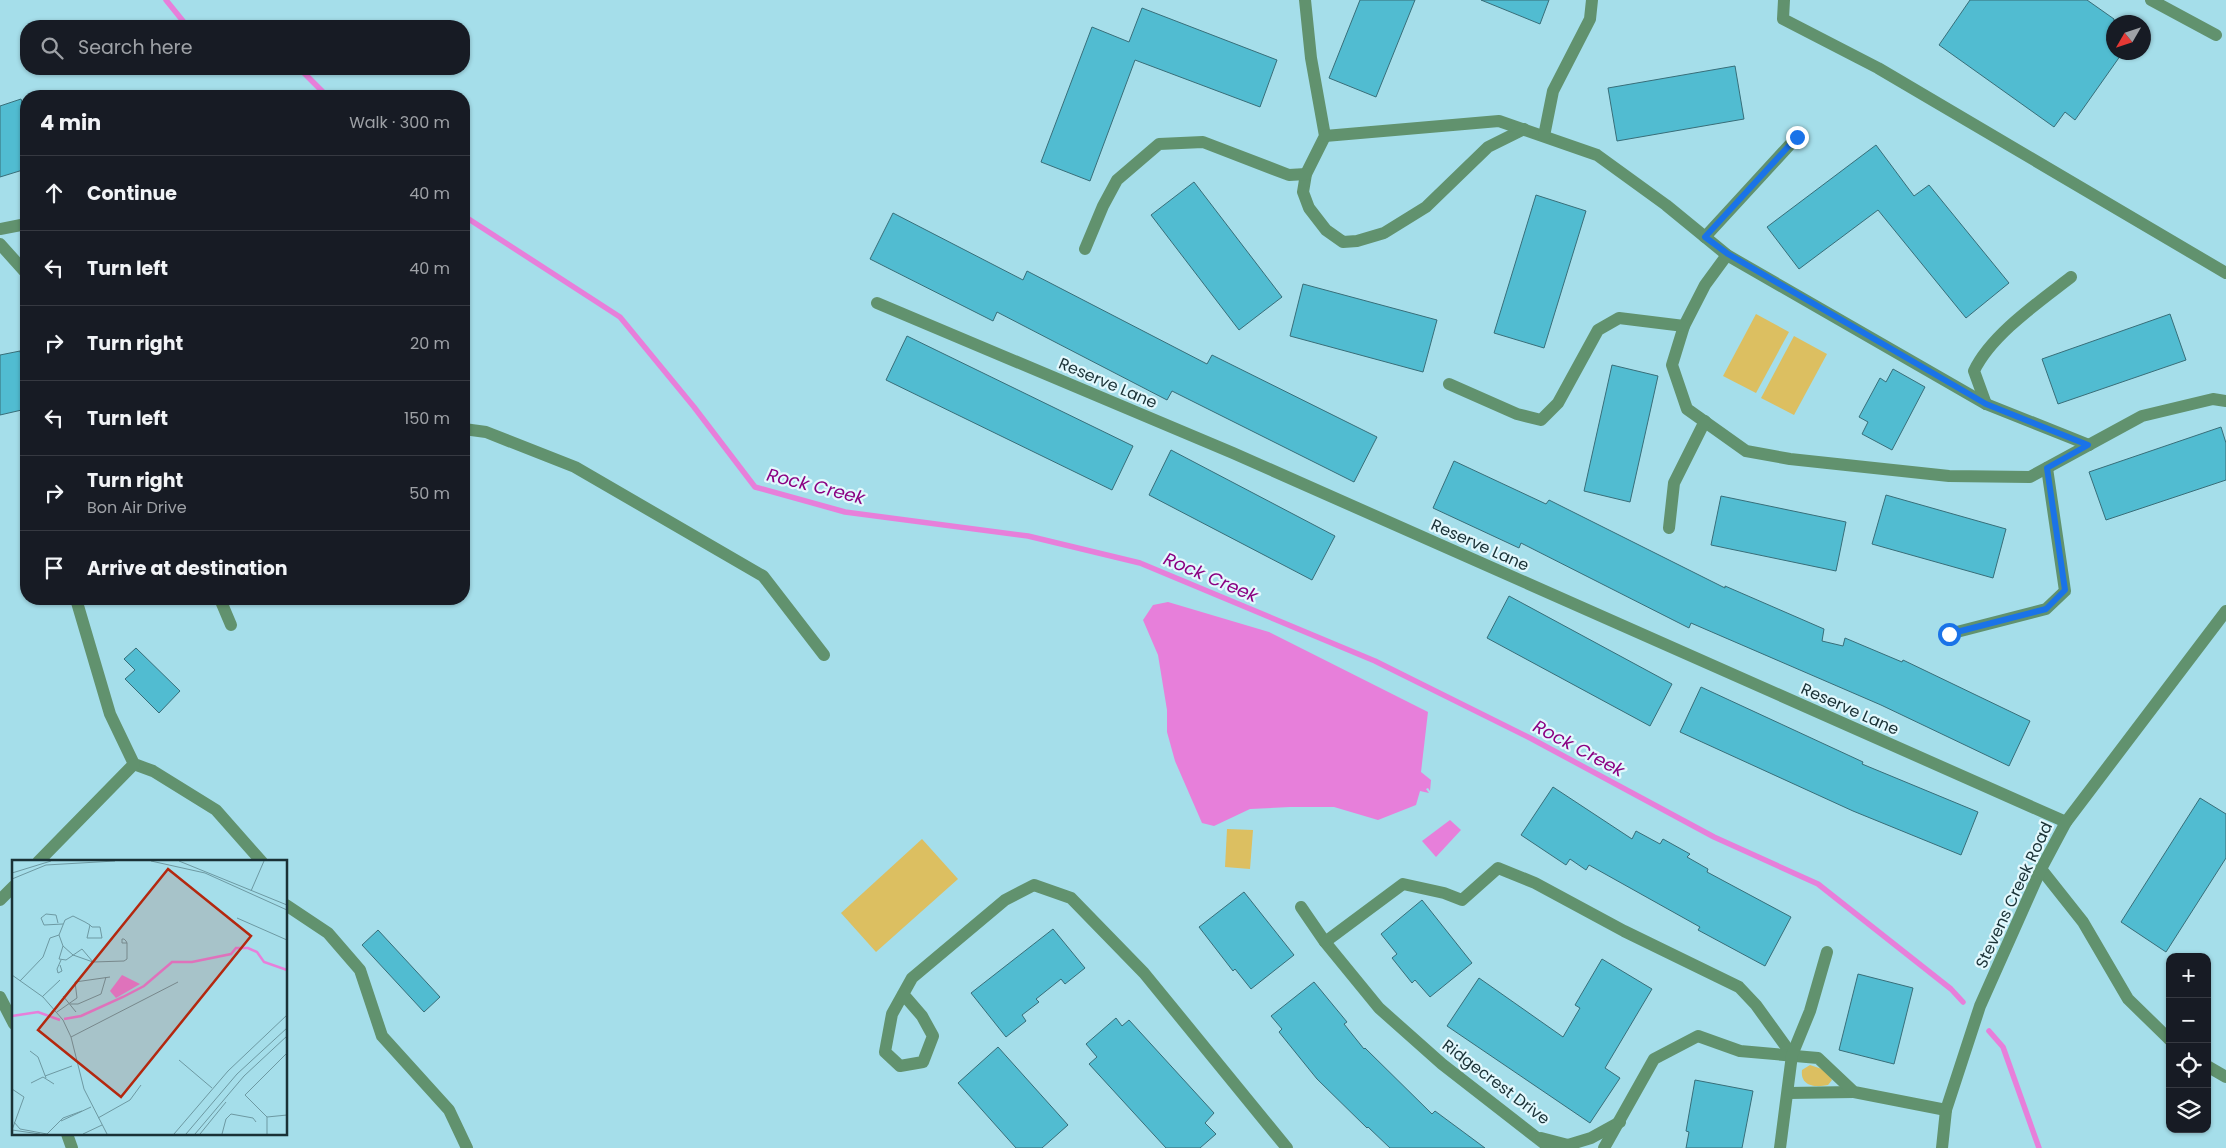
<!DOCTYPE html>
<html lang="en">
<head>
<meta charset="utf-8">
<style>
  :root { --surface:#171b24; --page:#242831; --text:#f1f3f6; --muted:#9ea1a6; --line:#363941 }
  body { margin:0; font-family:Poppins,sans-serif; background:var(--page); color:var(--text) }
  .controls { position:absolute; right:15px; bottom:15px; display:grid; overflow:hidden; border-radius:10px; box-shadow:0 1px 4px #0004 }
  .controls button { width:45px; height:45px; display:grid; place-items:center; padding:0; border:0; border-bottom:1px solid var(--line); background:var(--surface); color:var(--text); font:25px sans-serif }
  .compass { position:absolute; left:2106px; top:15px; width:45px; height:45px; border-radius:50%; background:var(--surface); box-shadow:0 1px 4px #0004; rotate:231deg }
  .stop { position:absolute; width:15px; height:15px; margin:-11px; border:4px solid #1a73e8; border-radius:50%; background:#fff }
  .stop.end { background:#1a73e8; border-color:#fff; box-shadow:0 1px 5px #0008 }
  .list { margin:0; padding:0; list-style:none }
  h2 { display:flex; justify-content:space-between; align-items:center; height:65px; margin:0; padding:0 20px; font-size:21px }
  h2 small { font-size:16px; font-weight:400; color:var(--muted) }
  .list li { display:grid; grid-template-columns:32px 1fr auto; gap:15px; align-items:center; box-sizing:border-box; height:75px; padding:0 20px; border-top:1px solid var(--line) }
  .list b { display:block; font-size:19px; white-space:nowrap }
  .list p { margin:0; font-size:16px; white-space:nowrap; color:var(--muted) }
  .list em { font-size:16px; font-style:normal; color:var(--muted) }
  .icon { flex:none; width:28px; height:28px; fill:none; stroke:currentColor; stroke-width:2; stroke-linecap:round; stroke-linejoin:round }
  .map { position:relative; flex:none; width:2226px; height:1148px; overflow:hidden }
  .search { position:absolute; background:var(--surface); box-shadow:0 1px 4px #0004; left:20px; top:20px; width:450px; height:55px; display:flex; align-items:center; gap:12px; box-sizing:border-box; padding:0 18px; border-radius:20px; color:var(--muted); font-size:19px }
  .panel { position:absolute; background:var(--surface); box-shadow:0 1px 4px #0004; left:20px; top:90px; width:450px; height:515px; border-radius:20px }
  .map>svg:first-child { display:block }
  .green { fill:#dcbf61 }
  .water { fill:#e77fda }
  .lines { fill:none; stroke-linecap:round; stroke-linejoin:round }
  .stream { stroke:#e77fda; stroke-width:5.5 }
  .building { fill:#51bcd1; stroke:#386e79 }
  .minor { stroke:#61926e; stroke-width:12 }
  .route { stroke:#1a73e8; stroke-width:6 }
  .labels { text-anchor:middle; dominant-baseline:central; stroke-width:4.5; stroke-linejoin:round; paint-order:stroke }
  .street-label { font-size:16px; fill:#1a3136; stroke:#e2f8fd }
  .water-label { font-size:18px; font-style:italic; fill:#8b0082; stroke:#e2f8fd }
  .inset-river { fill:none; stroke:#e77fda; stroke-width:2.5 }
  .inset-road { fill:none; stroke:#6d99a2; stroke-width:1 }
  .view { fill:#b4280f; fill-opacity:0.15; stroke:#b4280f; stroke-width:2.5 }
  .inset-edge { fill:none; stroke:#1a3136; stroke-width:2.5 }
</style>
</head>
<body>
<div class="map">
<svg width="2226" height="1148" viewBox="0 0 2226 1148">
  <rect width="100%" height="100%" fill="#a5deea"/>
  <g class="green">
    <path d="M1756 314 1789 332 1756 393 1723 376Z"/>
    <path d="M1794 336 1827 354 1794 415 1761 398Z"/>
    <path d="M1227 829 1253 830 1250 869 1225 867Z"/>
    <path d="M922 839 958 879 876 952 841 913Z"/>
    <path d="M1810 1065 1825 1070 1832 1080 1828 1085C1815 1088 1800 1086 1802 1070Z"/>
  </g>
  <g class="water">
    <path d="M1168 602 1269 632 1428 712 1421 772 1431 780 1430 791 1428 788 1426 789 1429 793 1420 791 1416 805 1378 820 1334 807H1290L1250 809 1214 826 1202 823 1175 761 1167 732V710L1158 655 1143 620 1153 605Z"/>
    <path d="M1450 820 1461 830 1436 857 1422 841Z"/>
  </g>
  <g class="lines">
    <g class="stream">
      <path d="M166 0 187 26"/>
      <path d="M300 69 327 96"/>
      <path d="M464 216 620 317 694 407 755 487 845 512 1028 536 1140 563 1375 661 1532 739 1714 837 1818 884 1951 989 1963 1002"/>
      <path d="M1989 1031 2003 1047 2039 1148"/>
    </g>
  </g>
  <g class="building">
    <path d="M1360 0H1415L1376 97 1329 78Z"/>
    <path d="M1481 0H1549L1540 24Z"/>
    <path d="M1970 0H2087L2114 19V52H2123L2075 120 2065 112 2054 127 1939 45Z"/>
    <path d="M1142 8 1277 60 1260 107 1135 60 1090 181 1041 162 1092 27 1129 42Z"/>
    <path d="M1735 66 1744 119 1617 141 1608 88Z"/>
    <path d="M21 99 26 115V169L0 177V106Z"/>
    <path d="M1876 145 1914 196 1929 185 2009 283 1966 318 1878 210 1799 269 1767 227Z"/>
    <path d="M1194 182 1282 297 1239 330 1151 215Z"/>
    <path d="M1536 195 1586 211 1544 348 1494 333Z"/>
    <path d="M893 213 1023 280 1027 271 1207 364 1212 355 1377 437 1354 482 1172 391 1167 400 997 312 993 321 870 259Z"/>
    <path d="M1303 284 1437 320 1423 372 1290 336Z"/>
    <path d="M2170 314 2186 360 2058 404 2042 359Z"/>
    <path d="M907 336 1133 446 1112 490 886 380Z"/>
    <path d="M20 351 26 378V409L0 415V355Z"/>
    <path d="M1612 365 1658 376 1630 502 1584 491Z"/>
    <path d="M1893 369 1925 387 1892 450 1862 434 1868 422 1859 417 1880 378 1886 382Z"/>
    <path d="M2221 427 2226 443V480L2106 520 2089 472Z"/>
    <path d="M1171 450 1335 536 1312 580 1149 495Z"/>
    <path d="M1454 461 1546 504 1549 500 1725 588V586L1824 629 1822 641 1843 646 1845 638 1902 662 1903 660 2030 721 2009 766 1881 705 1691 623 1689 628 1521 543 1519 548 1433 508Z"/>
    <path d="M1886 495 2006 529 1993 578 1872 544Z"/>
    <path d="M1721 496 1846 522 1836 571 1711 545Z"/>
    <path d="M1509 596 1672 684 1650 726 1487 638Z"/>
    <path d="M136 648 180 691 159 713 125 679 135 670 124 659Z"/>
    <path d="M1701 687 1863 762 1862 764 1978 812 1961 855 1853 811 1680 732Z"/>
    <path d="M1553 787 1632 839 1636 831 1660 844 1663 839 1690 854 1687 857 1708 869 1707 872 1791 917 1765 966 1698 930 1700 927 1589 865 1586 870 1570 859 1566 865 1521 835Z"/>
    <path d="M2200 798 2226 814V858L2166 952 2121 922Z"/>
    <path d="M1244 892 1294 955 1251 989 1235 969 1233 971 1199 927Z"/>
    <path d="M1422 900 1472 963 1430 997 1415 980 1412 983 1392 958 1397 954 1381 934Z"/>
    <path d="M1053 929 1085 968 1065 984 1061 979 1036 999 1039 1002 1022 1015 1026 1021 1006 1037 971 993Z"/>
    <path d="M378 930 440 997 424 1012 362 945Z"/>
    <path d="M1602 959 1652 989 1605 1068 1620 1078 1590 1123 1447 1026 1479 978 1563 1037 1580 1008 1575 1005Z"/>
    <path d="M1858 974 1913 988 1894 1064 1839 1050Z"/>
    <path d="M1314 982 1347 1022 1344 1024 1364 1049 1365 1048 1432 1114 1435 1111 1485 1148H1390L1368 1127 1367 1128 1317 1079 1279 1032 1282 1029 1271 1016Z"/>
    <path d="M1116 1018 1122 1026 1129 1020 1214 1113 1205 1123 1216 1134 1200 1148H1166L1089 1064 1097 1057 1086 1044Z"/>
    <path d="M998 1047 1068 1125 1042 1148H1016L958 1083Z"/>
    <path d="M1695 1080 1753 1091 1742 1148H1686L1689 1132 1686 1131Z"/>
  </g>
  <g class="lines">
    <g class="minor">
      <path d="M1305 0 1311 58 1325 136 1306 174 1303 192 1309 208 1326 230 1343 242 1357 241 1384 233 1426 207 1488 147 1524 129"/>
      <path d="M1784 0 1783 19 1878 68 2226 273"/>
      <path d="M2151 0 2216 35"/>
      <path d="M1325 136 1499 121 1597 155 1666 205 1727 255 1986 404 2089 445"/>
      <path d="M1544 136 1553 91 1590 19 1592 0"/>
      <path d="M0 229 26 224"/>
      <path d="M1705 237 1797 137"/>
      <path d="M0 244 26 273"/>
      <path d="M1085 249 1103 206 1117 180 1159 144 1203 142 1289 175 1306 174"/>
      <path d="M1727 255 1705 285 1684 326 1672 365 1687 409 1746 451 1790 459 1949 476 2030 477 2142 416 2213 399 2226 401"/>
      <path d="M877 303 1233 453 2066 822"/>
      <path d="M1449 384 1517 414 1541 420 1558 403 1598 330 1619 318 1684 326"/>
      <path d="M1986 404 1974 371C1991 335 2039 302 2071 277"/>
      <path d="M464 429 486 432 575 467 763 576 824 655"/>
      <path d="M1669 528 1674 483 1705 421"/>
      <path d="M76 599 110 714 134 764 153 771 216 810 262 862"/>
      <path d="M220 599 231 625"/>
      <path d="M1949 634 2046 609 2065 591 2047 468"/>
      <path d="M38 862 134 764"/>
      <path d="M2041 869 2083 922 2128 999 2170 1040"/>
      <path d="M0 900 14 886"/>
      <path d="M286 905 328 933 360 970 382 1036 449 1110 467 1148"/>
      <path d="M1301 907 1325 942 1379 1008 1442 1064 1550 1148"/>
      <path d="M1325 942 1403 884 1444 893 1462 900 1498 868 1535 883 1624 931 1739 987 1756 1005 1792 1055"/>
      <path d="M903 994 922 1016 933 1036 923 1062 900 1066 885 1052 892 1014 912 978 1005 900 1034 885 1071 898 1144 973 1287 1148"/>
      <path d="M0 997 14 1024"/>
      <path d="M2207 1066 2226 1077"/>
      <path d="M1788 1093 1854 1092"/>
      <path d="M67 1134 72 1148"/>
      <path d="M1541 1138 1568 1145 1591 1138 1620 1122"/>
      <path d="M1604 1148 1654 1059 1698 1036 1740 1051 1818 1058 1854 1092 1946 1110"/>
      <path d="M1780 1148 1792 1055 1810 1011 1827 952"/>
      <path d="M1942 1148 1946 1110 1980 1006 2041 869 2066 822 2226 611"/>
    </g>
  </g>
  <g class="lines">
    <path class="route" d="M1797 137 1705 237 1728 254 1986 404 2088 445 2047 468 2065 590 2046 609 1949 634"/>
  </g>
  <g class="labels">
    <g class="street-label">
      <text transform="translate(1108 383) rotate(23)">Reserve Lane</text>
      <text transform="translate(1480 545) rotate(24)">Reserve Lane</text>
      <text transform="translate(1850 709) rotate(24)">Reserve Lane</text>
      <text transform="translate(2014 895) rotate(-65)">Stevens Creek Road</text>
      <text transform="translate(1496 1082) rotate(37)">Ridgecrest Drive</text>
    </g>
    <g class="water-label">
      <text transform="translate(816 486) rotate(14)">Rock Creek</text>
      <text transform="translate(1211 577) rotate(23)">Rock Creek</text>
      <text transform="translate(1579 748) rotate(28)">Rock Creek</text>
    </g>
  </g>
  <g transform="translate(12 860)">
    <rect width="275" height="275" fill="#a5deea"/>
    <path d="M110 115 128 124 104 138 98 131Z" fill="#e77fda"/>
    <path class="inset-river" d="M0 156 26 152 48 160M52 159 69 156 111 137 132 126 160 102H180L219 94 224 88H236L245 92 252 102 275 110"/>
    <path class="inset-road" d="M139 1 193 13 275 50M167 1 275 45M0 13 39 1M0 19 34 5 103 1M239 31 252 1M225 58 275 80M46 63 44 55 34 54 29 58 32 65 51 64M47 75 51 86 61 95 81 102 112 101 115 99V83L114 81 112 79H110V83H115M51 86 47 99 54 100 70 89 81 102M48 105 50 111 46 113 45 109 49 100M0 115 31 137 51 160 59 177 72 229 95 274M8 121 31 97 38 78 47 75 53 60 61 56 73 62 78 65 80 67H88L90 78H75L78 65M51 136 64 152M30 137 48 120M58 144H66L89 134 94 117M45 152 65 138 63 122 98 117M59 177 166 122M18 191 26 197 34 218M167 200 200 228M33 216 60 206M19 223 31 217 42 224M0 229 12 237 0 270M255 257 275 255M86 258 118 240 129 225M49 261 79 247M2 262 8 269 35 274 51 258 70 251M0 270 28 274M71 274 90 265M162 274 216 211 275 155M174 274 225 214 275 168M183 274 232 216 275 176M188 274 214 242M210 274 214 259 219 254 241 258 244 262M255 274V257L233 235 275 193"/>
    <path class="view" d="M156 9 239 76 109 237 26 170Z"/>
    <rect width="275" height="275" class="inset-edge"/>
  </g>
</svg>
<div class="controls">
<button>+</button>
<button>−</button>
<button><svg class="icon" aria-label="locate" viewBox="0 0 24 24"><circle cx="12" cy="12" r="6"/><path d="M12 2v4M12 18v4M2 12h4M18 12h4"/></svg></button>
<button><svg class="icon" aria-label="layers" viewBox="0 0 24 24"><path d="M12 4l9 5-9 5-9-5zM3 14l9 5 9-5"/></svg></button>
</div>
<svg class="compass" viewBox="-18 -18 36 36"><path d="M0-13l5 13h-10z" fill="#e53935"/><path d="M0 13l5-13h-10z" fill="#9ea1a6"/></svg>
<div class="stop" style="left:1949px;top:634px"></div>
<div class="stop end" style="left:1797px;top:137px"></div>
<div class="search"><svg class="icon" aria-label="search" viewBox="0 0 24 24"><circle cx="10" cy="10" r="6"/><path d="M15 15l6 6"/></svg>Search here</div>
<section class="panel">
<h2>4 min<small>Walk · 300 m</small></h2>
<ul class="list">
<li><svg class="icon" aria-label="ahead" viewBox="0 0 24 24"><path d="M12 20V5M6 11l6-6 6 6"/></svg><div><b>Continue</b></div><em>40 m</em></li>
<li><svg class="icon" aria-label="left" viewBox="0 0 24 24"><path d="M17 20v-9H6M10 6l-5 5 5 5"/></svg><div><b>Turn left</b></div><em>40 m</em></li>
<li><svg class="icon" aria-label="right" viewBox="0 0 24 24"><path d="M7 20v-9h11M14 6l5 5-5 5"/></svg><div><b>Turn right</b></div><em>20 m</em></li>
<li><svg class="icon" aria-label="left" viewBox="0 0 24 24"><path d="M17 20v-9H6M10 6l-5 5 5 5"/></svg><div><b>Turn left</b></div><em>150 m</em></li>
<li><svg class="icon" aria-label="right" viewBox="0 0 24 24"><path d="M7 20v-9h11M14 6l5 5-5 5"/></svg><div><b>Turn right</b><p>Bon Air Drive</p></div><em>50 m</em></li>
<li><svg class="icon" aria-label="arrive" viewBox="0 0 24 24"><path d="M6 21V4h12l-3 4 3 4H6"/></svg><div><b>Arrive at destination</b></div></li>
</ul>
</section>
</div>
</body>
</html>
